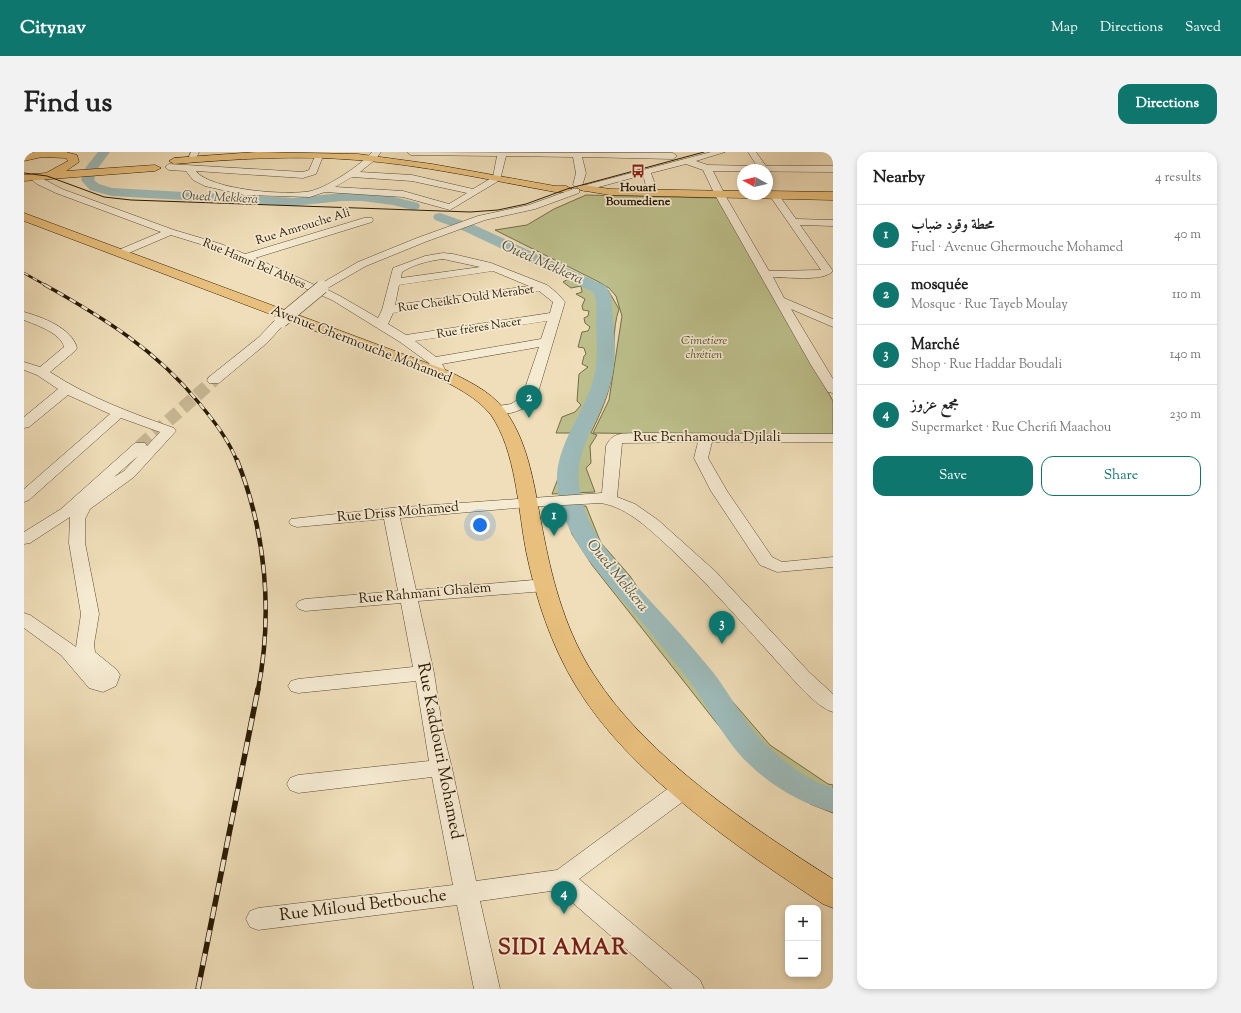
<!DOCTYPE html>
<html lang="en">
<head>
<meta charset="utf-8">
<style>
  :root { --surface:#fff; --page:#f2f2f2; --text:#222; --muted:#767676; --line:#e0e0e0; --accent:#0f766e }
  body { margin:0; font-family:"Sorts Mill Goudy",Amiri,serif; background:var(--page); color:var(--text) }
  .controls { position:absolute; right:12px; bottom:12px; display:grid; overflow:hidden; border-radius:8px; box-shadow:0 2px 6px #0003 }
  .controls button { width:36px; height:36px; display:grid; place-items:center; padding:0; border:0; border-bottom:1px solid var(--line); background:var(--surface); color:var(--text); font:20px sans-serif }
  .compass { position:absolute; left:713px; top:12px; width:36px; height:36px; border-radius:50%; background:var(--surface); box-shadow:0 2px 6px #0003; rotate:278deg }
  .you { position:absolute; left:456px; top:373px; width:14px; height:14px; margin:-10px; border:3px solid #fff; border-radius:50%; background:#1a73e8; box-shadow:0 0 0 6px #1a73e833 }
  .badge { display:grid; place-items:center; width:26px; height:26px; border-radius:50%; background:var(--accent); color:#fff; font-size:13px; font-weight:700 }
  .pin { position:absolute; translate:-50% -33px; filter:drop-shadow(0 1px 2px #0008) }
  .pin::after { content:''; position:absolute; top:21px; width:14px; height:12px; background:inherit; clip-path:polygon(0 0,100% 0,50% 100%) }
  .list { margin:0; padding:0; list-style:none }
  h2 { display:flex; justify-content:space-between; align-items:center; height:52px; margin:0; padding:0 16px; font-size:17px }
  h2 small { font-size:13px; font-weight:400; color:var(--muted) }
  .list li { display:grid; grid-template-columns:26px 1fr auto; gap:12px; align-items:center; box-sizing:border-box; height:60px; padding:0 16px; border-top:1px solid var(--line) }
  .list b { display:block; font-size:15px; white-space:nowrap }
  .list p { margin:0; font-size:13px; white-space:nowrap; color:var(--muted) }
  .list em { font-size:13px; font-style:normal; color:var(--muted) }
  .actions { display:flex; gap:8px; padding:12px 16px }
  .actions a { flex:1; padding:9px 0; border:1px solid var(--accent); border-radius:12px; text-align:center; font-size:14px; color:var(--accent) }
  .actions .main { background:var(--accent); color:#fff }
  .map { position:relative; flex:none; width:809px; height:837px; overflow:hidden; border-radius:12px }
  header { display:flex; align-items:center; gap:24px; box-sizing:border-box; height:56px; padding:0 20px; background:var(--accent); color:#fff }
  header strong { font-size:19px }
  nav { display:flex; gap:22px; margin-inline-start:auto; font-size:14px }
  .intro { display:flex; align-items:center; justify-content:space-between; box-sizing:border-box; height:96px; padding:0 24px }
  h1 { margin:0; font-size:28px }
  .button { padding:10px 18px; border-radius:12px; background:var(--accent); color:#fff; font-size:14px; font-weight:700 }
  main { display:flex; gap:24px; padding:0 24px }
  aside { flex:1; background:var(--surface); border-radius:12px; box-shadow:0 2px 6px #0003 }
  .map>svg:first-child { display:block }
  .green { fill:#bdc08c; stroke:#746d48; fill-rule:evenodd }
  .lines { fill:none; stroke-linecap:round; stroke-linejoin:round }
  .river { fill:#9dbab8; fill-rule:evenodd }
  .minor-tunnel { stroke:#c8b795; stroke-width:13; stroke-dasharray:13 6; stroke-linecap:butt }
  .minor-casing { stroke:#5b4b30; stroke-width:1 }
  .major-casing { stroke:#2a1a03; stroke-width:1 }
  .minor { fill:#f5ead2; fill-rule:evenodd }
  .major { fill:#e8bf7c; fill-rule:evenodd }
  .tram { stroke:#2a1a03; stroke-width:1 }
  .rail-far3-casing { stroke:#2a1a03; stroke-width:2.5 }
  .rail-far2-casing { stroke:#2a1a03; stroke-width:3.5 }
  .rail-far1-casing { stroke:#2a1a03; stroke-width:4.5 }
  .rail-casing { stroke:#2a1a03; stroke-width:5.5 }
  .rail-far3 { stroke:#f5ead2; stroke-width:1.5; stroke-dasharray:5; stroke-linecap:butt }
  .rail-far2 { stroke:#f5ead2; stroke-width:2.5; stroke-dasharray:7; stroke-linecap:butt }
  .rail-far1 { stroke:#f5ead2; stroke-width:3; stroke-dasharray:9; stroke-linecap:butt }
  .rail { stroke:#f5ead2; stroke-width:4; stroke-dasharray:12; stroke-linecap:butt }
  .minor-bridge-casing { stroke:#5b4b30; stroke-width:14; stroke-linecap:butt }
  .minor-bridge { stroke:#f5ead2; stroke-width:13 }
  .labels { text-anchor:middle; dominant-baseline:central; stroke-width:3.5; stroke-linejoin:round; paint-order:stroke }
  .far-poi-label { font-size:12px; font-weight:bold; fill:#2a1a03; stroke:#f5ead2 }
  .far-street-label { font-size:12px; fill:#2a1a03; stroke:#f5ead2 }
  .far-park-label { font-size:12px; font-style:italic; fill:#564c2c; stroke:#f5ead2 }
  .far-water-label { font-size:13px; font-style:italic; fill:#525242; stroke:#f5ead2 }
  .street-label { font-size:14px; fill:#2a1a03; stroke:#f5ead2 }
  .water-label { font-size:15px; font-style:italic; fill:#525242; stroke:#f5ead2 }
  .near-street-label { font-size:17px; fill:#2a1a03; stroke:#f5ead2 }
  .near-district-label { font-size:22px; font-weight:bold; letter-spacing:1px; fill:#7a1f14; stroke:#f5ead2 }
</style>
</head>
<body>
<header>
<strong>Citynav</strong>
<nav><a>Map</a><a>Directions</a><a>Saved</a></nav>
</header>
<div class="intro"><h1>Find us</h1><a class="button">Directions</a></div>
<main>
<div class="map">
<svg width="809" height="837" viewBox="0 0 809 837">
  <rect width="100%" height="100%" fill="#efdeb9"/>
  <filter id="stains"><feTurbulence type="fractalNoise" baseFrequency=".005" numOctaves="4"/><feColorMatrix values="0 0 0 0 .2 0 0 0 0 .09 0 0 0 0 .02 0 0 0 .5 -.17"/></filter>
  <radialGradient id="worn" r=".72"><stop offset=".6" stop-color="#630" stop-opacity="0"/><stop offset="1" stop-color="#630" stop-opacity=".3"/></radialGradient>
  <g class="green">
    <path d="M562 43 695 46 809 249V284L569 281 585 248 598 164 592 144 585 136 573 129 471 78 503 73 530 57Z"/>
    <path d="M544 119 584 138 595 157C588 177 591 200 588 222 585 243 576 262 567 281L573 283 566 294 567 311 562 316 571 340 528 342 540 311 539 307 547 294 550 281H532L538 265 551 260 557 253 553 249 555 222 564 215 558 212 560 204 562 202 560 196 554 195 558 180 564 179 566 175 561 171 560 166 564 164 565 159 559 158 558 154 561 147 552 142 558 140 557 134 547 136 539 130 544 127Z"/>
    <path d="M552 354H562L577 391 606 424 626 454 746 593 804 632 809 633V661L786 652 784 641 776 645 742 623 723 606 695 574 568 413 548 382 539 356H545L547 362ZM548 363 556 367 560 378 556 384 568 388 575 407 586 423 608 440 621 463 642 489 668 508 684 527 686 545 710 564 707 577 730 587 738 602 722 593 706 580 704 566 683 547 680 526 656 503 636 489 607 445 587 427 564 396V388L555 385Z"/>
  </g>
  <g class="lines">
    <g class="river">
      <path d="M74 0H86L74 16 70 28 75 32 88 36 269 46 318 41H338L370 45 394 51 396 54 394 57 389 58 369 53 338 49H318L269 54 88 44 66 38 57 28 62 15Z"/>
      <path d="M416 61 448 72 582 134 587 143C589 173 595 204 586 233 577 266 551 296 555 332 560 382 599 418 630 453 650 474 669 496 688 519 708 544 723 577 748 598 764 613 787 630 809 636V660C778 652 749 635 726 613 700 589 685 555 664 527 647 505 629 484 611 462 579 426 536 384 533 332 531 295 557 266 568 232 574 213 573 192 572 172 572 162 574 148 569 140L438 78 411 68 409 65 411 62Z"/>
    </g>
    <path class="minor-tunnel" d="M116 294 190 228"/>
    <g class="minor-casing">
      <g id="minor">
        <path d="M167 0H175L171 9 168 10 164 7Z"/>
        <path d="M348 0H357L352 7 336 20 388 23 449 37 469 25 473 4 387 3 383 0 649 1 653 4 649 7 558 5 562 21 558 34 687 0H701L672 9 684 13 733 14 724 0H732L742 14H809V20L689 19 701 43 745 119 797 118 746 44 748 42H754L772 67 809 68V74L776 73 809 119C800 130 762 125 749 125L760 146 809 167V175L767 157 809 227V241L804 240 787 213 691 43 679 18 662 12 627 21 634 41 629 44 624 41 619 23 560 39 549 33 552 21 549 5 482 4 476 28 426 58 379 45 301 40 286 45 220 43 181 34 169 28 162 19 145 18 141 15 145 12 279 20 285 18 292 2H298L299 4 292 22 279 26 172 19C186 38 264 44 287 39 304 35 337 13 348 0ZM328 25 388 29 443 41 425 52 379 39 311 35Z"/>
        <path d="M10 22 38 37 150 78 197 92 221 102 340 66H348L349 68 348 70 231 106 293 134 334 110 393 86 454 64 505 53 549 37H555V41L511 57 461 68 401 90 342 114 302 137 316 144 354 166 358 158 369 116 401 104 419 101 429 102 467 111 523 133 533 141 541 150 513 244C504 258 483 265 467 261L465 258 467 255 487 252 498 245 515 195 418 212 423 221 421 224H411L405 211 376 190 308 148 189 96 147 83 100 103H92L91 101 92 99 137 80 32 41 13 32 7 27V23ZM419 107 456 115 377 126 378 120C391 112 404 109 419 107ZM469 119 505 134 371 153 375 133ZM515 139 529 150 526 161 382 183 364 172 369 161ZM523 169 517 187 412 205 391 189Z"/>
        <path d="M0 160C18 165 48 176 53 196L51 199 26 220C64 245 107 261 150 276L152 279 110 325 66 357 61 367V391L75 462 70 492 71 500 93 518 96 523 92 534 79 540 65 536 37 503 0 476V461L6 463 52 495 57 462 45 391 46 365 6 391 0 392V380L37 357 111 291H121L123 294 136 280 97 266 5 348 0 350V337L86 262 44 243 5 275 0 276V265L34 237 13 223 0 218V210L16 215 40 195C37 181 12 173 0 168ZM114 304 100 319 90 325Z"/>
        <path d="M257 165 263 169 243 191 195 231H185L183 228 185 225 235 185 253 166Z"/>
        <path d="M615 281 809 282V290H688L684 306 703 339 748 405 758 410 809 405V415L753 420 736 413 687 339 670 306 674 290 598 291 593 345 611 352 634 368 691 419 785 520 809 542V560C792 555 770 528 757 514 721 474 686 434 647 397 626 378 605 356 577 351L503 355 376 366 392 438 521 427 527 429 530 433 527 437 521 439 394 449 410 521 419 580 428 616 452 729 533 718 653 630 661 627 669 630 672 636 669 642 555 727 676 828 680 837H648L534 738 456 749 476 837H450L433 753 234 778 226 775 222 767 226 759 234 756 429 733 408 625 274 641 266 638 263 632 266 626 274 623 405 609 392 529 274 541 267 539 264 534 267 529 274 527 389 515 377 451 281 459 275 457 272 453 275 449 281 447 374 439 360 367 273 375 267 373 265 370 267 367 367 356 578 341 582 294C589 279 600 282 615 281Z"/>
      </g>
    </g>
    <g class="major-casing">
      <g id="major">
        <path d="M11 0H42L53 3 55 10 42 19 131 13 137 16 131 19 0 29V23L22 21 44 9 42 6 18 5 0 9V3Z"/>
        <path d="M233 0 334 2 408 12 531 34H542L548 37 542 40H531C465 28 399 13 333 8 272 3 211 7 150 12L145 9 150 6Z"/>
        <path d="M560 33 586 37 719 39V42H743V39L809 40V48L586 43 556 38 554 36 556 34Z"/>
        <path d="M0 61 422 218C442 228 465 238 480 257 507 293 511 342 520 385 529 432 543 482 570 523 623 606 727 675 809 727V756L799 752C714 696 605 622 552 534 527 493 512 447 502 399 494 357 492 299 467 263 453 245 430 234 410 224L0 69Z"/>
      </g>
    </g>
    <use href="#minor" class="minor"/>
    <use href="#major" class="major"/>
    <path class="tram" d="M0 21 23 24 80 45 107 48 446 60 474 58 502 52 543 37 680 0"/>
    <g class="rail-far3-casing">
      <path id="rail-far3" d="M0 121 23 134"/>
    </g>
    <g class="rail-far2-casing">
      <path id="rail-far2" d="M21 133C80 166 132 198 175 251 190 269 204 287 213 309"/>
    </g>
    <g class="rail-far1-casing">
      <path id="rail-far1" d="M213 308C242 380 249 461 234 538"/>
    </g>
    <g class="rail-casing">
      <path id="rail" d="M174 837 234 537"/>
    </g>
    <use href="#rail-far3" class="rail-far3"/>
    <use href="#rail-far2" class="rail-far2"/>
    <use href="#rail-far1" class="rail-far1"/>
    <use href="#rail" class="rail"/>
    <g class="minor-bridge-casing">
      <path id="minor-bridge" d="M257 169 298 135"/>
    </g>
    <use href="#minor-bridge" class="minor-bridge"/>
  </g>
  <defs>
    <g id="bus-bare" transform="scale(1.08)"><path d="M-5-6H5V4H4V6H2V4H-2V6H-4V4H-5ZM-3.5-4V0h7V-4ZM-3.5 1.2v1.5H-2V1.2ZM2 1.2v1.5H3.5V1.2Z" fill="#8f2418" stroke="#f5ead2" stroke-width="2.5" paint-order="stroke"/></g>
  </defs>
  <g fill-rule="evenodd">
    <use href="#bus-bare" x="614" y="19"/>
  </g>
  <g class="labels">
    <g class="far-poi-label">
      <text x="614" y="36">Houari<tspan x="614" dy="14">Boumediene</tspan></text>
    </g>
    <g class="far-street-label">
      <text transform="translate(279 75) rotate(-17)">Rue Amrouche Ali</text>
      <text transform="translate(230 112) rotate(23)">Rue Hamri Bel Abbes</text>
      <text transform="translate(442 147) rotate(-8)">Rue Cheikh Ould Merabet</text>
      <text transform="translate(455 176) rotate(-9)">Rue frères Nacer</text>
    </g>
    <g class="far-park-label">
      <text x="680" y="189">Cimetiere<tspan x="680" dy="14">chrétien</tspan></text>
    </g>
    <g class="far-water-label">
      <text transform="translate(196 46) rotate(3)">Oued Mekkera</text>
    </g>
    <g class="street-label">
      <text transform="translate(337 193) rotate(21)">Avenue Ghermouche Mohamed</text>
      <text x="683" y="286">Rue Benhamouda Djilali</text>
      <text transform="translate(374 361) rotate(-5)">Rue Driss Mohamed</text>
      <text transform="translate(401 442) rotate(-5)">Rue Rahmani Ghalem</text>
    </g>
    <g class="water-label">
      <text transform="translate(518 111) rotate(24)">Oued Mekkera</text>
      <text transform="translate(593 424) rotate(51)">Oued Mekkera</text>
    </g>
    <g class="near-street-label">
      <text transform="translate(415 599) rotate(79)">Rue Kaddouri Mohamed</text>
      <text transform="translate(339 754) rotate(-7)">Rue Miloud Betbouche</text>
    </g>
    <g class="near-district-label">
      <text x="539" y="797">SIDI AMAR</text>
    </g>
  </g>
  <rect width="100%" height="100%" filter="url(#stains)"/>
  <rect width="100%" height="100%" fill="url(#worn)"/>
</svg>
<div class="controls">
<button>+</button>
<button>−</button>
</div>
<svg class="compass" viewBox="-18 -18 36 36"><path d="M0-13l5 13h-10z" fill="#e53935"/><path d="M0 13l5-13h-10z" fill="#767676"/></svg>
<div class="you"></div>
<div class="pin badge" style="left:530px;top:384px">1</div>
<div class="pin badge" style="left:505px;top:266px">2</div>
<div class="pin badge" style="left:698px;top:492px">3</div>
<div class="pin badge" style="left:540px;top:762px">4</div>
</div>
<aside>
<h2>Nearby<small>4 results</small></h2>
<ul class="list">
<li><span class="badge">1</span><div><b>محطة وقود ضباب</b><p>Fuel · Avenue Ghermouche Mohamed</p></div><em>40 m</em></li>
<li><span class="badge">2</span><div><b>mosquée</b><p>Mosque · Rue Tayeb Moulay</p></div><em>110 m</em></li>
<li><span class="badge">3</span><div><b>Marché</b><p>Shop · Rue Haddar Boudali</p></div><em>140 m</em></li>
<li><span class="badge">4</span><div><b>مجمع عزوز</b><p>Supermarket · Rue Cherifi Maachou</p></div><em>230 m</em></li>
</ul>
<div class="actions"><a class="main">Save</a><a>Share</a></div>
</aside>
</main>
</body>
</html>
